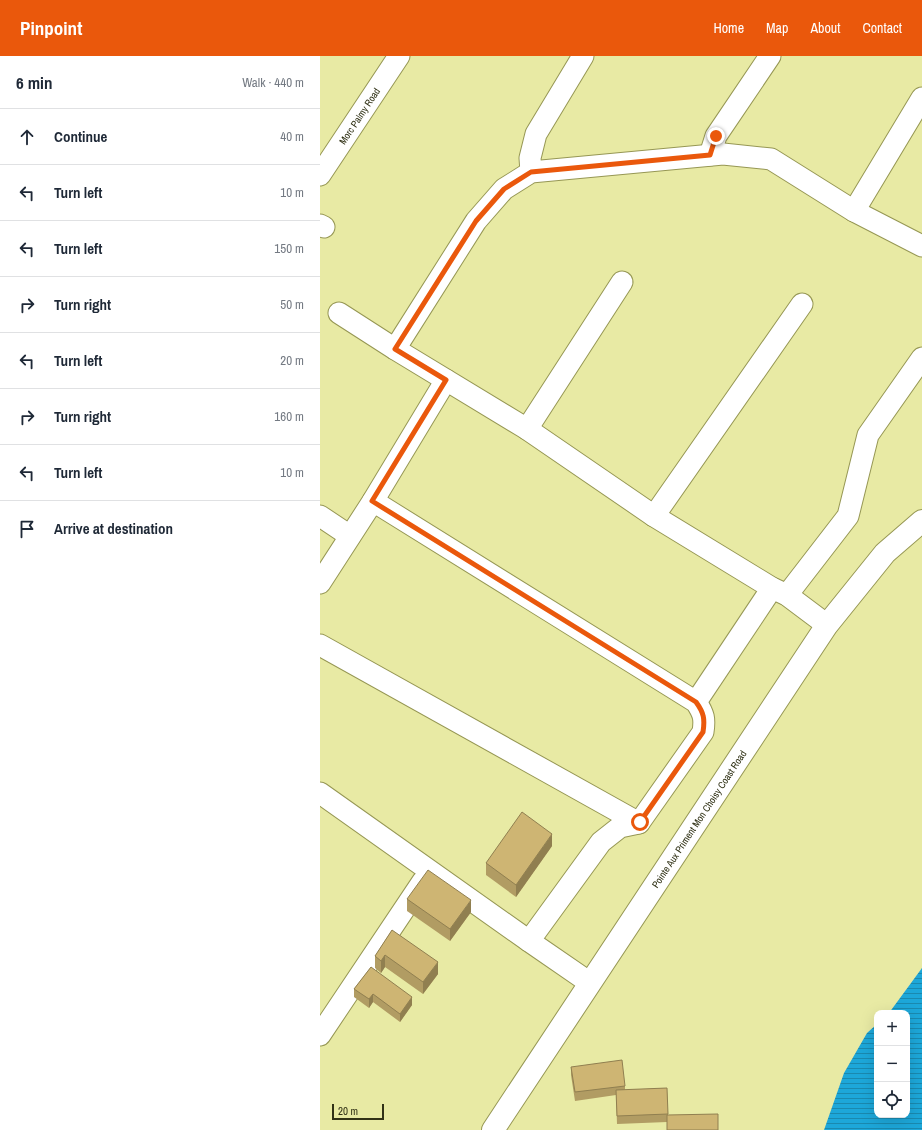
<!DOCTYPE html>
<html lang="en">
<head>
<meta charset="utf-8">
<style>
  :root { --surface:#fff; --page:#f6f6f7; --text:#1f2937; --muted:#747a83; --line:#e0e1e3; --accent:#ea580c }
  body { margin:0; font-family:"Archivo Narrow",sans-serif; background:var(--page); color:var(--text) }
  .controls { position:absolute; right:12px; bottom:12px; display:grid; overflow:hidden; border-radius:8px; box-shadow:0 4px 16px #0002 }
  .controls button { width:36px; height:36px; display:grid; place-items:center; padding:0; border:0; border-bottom:1px solid var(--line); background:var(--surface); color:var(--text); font:20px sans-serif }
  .scale { position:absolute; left:12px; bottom:10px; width:52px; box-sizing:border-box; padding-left:4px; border:2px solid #313216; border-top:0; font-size:11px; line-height:14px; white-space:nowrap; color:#313216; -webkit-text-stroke:3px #e8eaa4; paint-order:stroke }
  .stop { position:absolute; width:12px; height:12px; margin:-9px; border:3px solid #ea580c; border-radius:50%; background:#fff }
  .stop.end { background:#ea580c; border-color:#fff; box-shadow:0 1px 4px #0008 }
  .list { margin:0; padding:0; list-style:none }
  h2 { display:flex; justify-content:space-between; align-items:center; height:52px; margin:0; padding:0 16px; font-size:17px }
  h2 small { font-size:13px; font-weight:400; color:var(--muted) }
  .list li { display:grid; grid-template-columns:26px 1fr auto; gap:12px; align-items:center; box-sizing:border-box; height:56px; padding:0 16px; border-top:1px solid var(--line) }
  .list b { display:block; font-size:15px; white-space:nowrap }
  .list em { font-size:13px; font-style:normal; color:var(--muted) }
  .icon { flex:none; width:22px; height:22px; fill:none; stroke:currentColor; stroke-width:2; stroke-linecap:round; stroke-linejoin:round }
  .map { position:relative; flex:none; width:602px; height:1074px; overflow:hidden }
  header { display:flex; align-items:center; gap:24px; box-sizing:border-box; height:56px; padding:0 20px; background:var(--accent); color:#fff }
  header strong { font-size:19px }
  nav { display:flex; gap:22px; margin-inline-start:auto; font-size:14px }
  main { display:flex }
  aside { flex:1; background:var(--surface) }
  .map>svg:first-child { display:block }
  .water { fill:url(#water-rules) }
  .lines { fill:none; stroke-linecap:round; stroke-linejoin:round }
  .minor-casing { stroke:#969754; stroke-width:23 }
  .major-casing { stroke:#969754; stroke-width:24 }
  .minor { stroke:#fff; stroke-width:21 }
  .major { stroke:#fff; stroke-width:22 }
  .wall { fill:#b19c63 }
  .shaded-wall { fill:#907f50 }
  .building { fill:#ceb573; stroke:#907f50 }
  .route { stroke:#ea580c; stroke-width:5 }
  .labels { text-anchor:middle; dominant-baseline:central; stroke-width:3; stroke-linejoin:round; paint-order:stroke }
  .street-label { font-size:10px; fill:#313216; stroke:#e8eaa4 }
</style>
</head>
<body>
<header>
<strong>Pinpoint</strong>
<nav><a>Home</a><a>Map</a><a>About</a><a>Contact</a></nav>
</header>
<main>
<aside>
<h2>6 min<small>Walk · 440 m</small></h2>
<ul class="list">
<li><svg class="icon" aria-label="ahead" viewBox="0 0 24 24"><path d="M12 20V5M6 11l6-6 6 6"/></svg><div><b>Continue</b></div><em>40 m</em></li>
<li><svg class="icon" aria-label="left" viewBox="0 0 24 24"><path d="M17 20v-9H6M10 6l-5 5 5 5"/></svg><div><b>Turn left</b></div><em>10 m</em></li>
<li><svg class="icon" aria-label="left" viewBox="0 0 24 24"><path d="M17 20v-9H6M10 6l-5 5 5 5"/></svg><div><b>Turn left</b></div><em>150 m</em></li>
<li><svg class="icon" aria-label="right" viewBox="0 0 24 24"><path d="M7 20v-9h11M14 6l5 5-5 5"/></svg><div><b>Turn right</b></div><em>50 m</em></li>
<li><svg class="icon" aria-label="left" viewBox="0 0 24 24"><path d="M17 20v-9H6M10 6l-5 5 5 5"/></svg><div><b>Turn left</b></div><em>20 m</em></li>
<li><svg class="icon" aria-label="right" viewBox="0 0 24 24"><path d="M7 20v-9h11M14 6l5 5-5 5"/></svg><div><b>Turn right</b></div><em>160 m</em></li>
<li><svg class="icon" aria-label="left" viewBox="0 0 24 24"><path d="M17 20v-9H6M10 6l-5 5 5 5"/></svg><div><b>Turn left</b></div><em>10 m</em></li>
<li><svg class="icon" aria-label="arrive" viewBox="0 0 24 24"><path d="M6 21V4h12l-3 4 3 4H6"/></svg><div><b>Arrive at destination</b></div></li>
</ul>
</aside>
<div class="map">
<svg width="602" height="1074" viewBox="0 0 602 1074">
  <defs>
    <pattern id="water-rules" width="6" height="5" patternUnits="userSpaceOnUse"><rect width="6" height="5" fill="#1da7d9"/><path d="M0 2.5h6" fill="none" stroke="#1a89af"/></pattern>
  </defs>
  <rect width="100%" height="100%" fill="#e8eaa4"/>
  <path class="water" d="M602 912V1074H504L524 1017 547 977 557 968V1059H587V957H569Z"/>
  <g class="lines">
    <g class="minor-casing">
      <g id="minor">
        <path d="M390 99 396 80 450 0"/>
        <path d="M211 116 210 102 216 78 263 0"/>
        <path id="s1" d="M0 119 79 0"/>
        <path d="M534 155 602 42"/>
        <path d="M0 169 4 171"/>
        <path d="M19 257 75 293 207 373 334 460 452 532 467 539 507 569"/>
        <path d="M75 293 156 165 184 133 211 116 403 98 451 103 534 155 602 190"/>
        <path d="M207 373 302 226"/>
        <path d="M53 445 376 646C384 658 385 663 383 676L319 767 300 771 281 786 209 885"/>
        <path d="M0 460 30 480"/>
        <path d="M334 460 482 248"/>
        <path d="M0 527 53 445 126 324"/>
        <path d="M467 539 528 460 548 379 602 302"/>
        <path d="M0 589 319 767"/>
        <path d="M376 646 452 532"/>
        <path d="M0 737 209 885 270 927"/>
        <path d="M0 979 103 825"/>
      </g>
    </g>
    <g class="major-casing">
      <g id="major">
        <path id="s2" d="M173 1074 507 569 565 497 602 465"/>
      </g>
    </g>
    <use href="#minor" class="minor"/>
    <use href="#major" class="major"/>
  </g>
  <g class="wall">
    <path d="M232 790 196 841 166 819V807Z"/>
    <path d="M87 843 151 856 130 885 87 855Z"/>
    <path d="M72 874 118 918 103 938 65 911 61 917 55 912V900Z"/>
    <path d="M51 911 92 949 80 966 53 946 49 952 34 941V933Z"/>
    <path d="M251 1011 305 1030V1034L347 1032 348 1059 347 1066 297 1068 296 1039 255 1045 251 1019Z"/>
  </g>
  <g class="shaded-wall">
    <path d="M232 778V790L196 841V829Z"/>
    <path d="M151 844V856L130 885V873Z"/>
    <path d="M65 899V911L61 917V905Z"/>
    <path d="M118 906V918L103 938V926Z"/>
    <path d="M53 938V946L49 952V943Z"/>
    <path d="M92 941V949L80 966V958Z"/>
  </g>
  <g class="building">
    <path d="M202 756 232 778 196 829 166 807Z"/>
    <path d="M108 814 151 844 130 873 87 843Z"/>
    <path d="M72 874 118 906 103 926 65 899 61 905 55 900Z"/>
    <path d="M51 911 92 941 80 958 53 938 49 943 34 933Z"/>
    <path d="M302 1004 305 1030 255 1036 251 1011Z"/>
    <path d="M347 1032 348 1058 297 1060 296 1034Z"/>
    <path d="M398 1058V1074H347V1059Z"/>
  </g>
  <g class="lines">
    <path class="route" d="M320 766 383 676C385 663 384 657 376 646L52 445 126 324 75 293 156 165 184 133 211 116 390 99 396 80"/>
  </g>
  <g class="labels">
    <g class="street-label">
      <text stroke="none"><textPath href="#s1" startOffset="71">Morc Palmy Road</textPath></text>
      <text stroke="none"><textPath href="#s2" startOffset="373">Pointe Aux Priment Mon Choisy Coast Road</textPath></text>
    </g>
  </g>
</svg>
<div class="controls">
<button>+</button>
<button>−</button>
<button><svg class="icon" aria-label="locate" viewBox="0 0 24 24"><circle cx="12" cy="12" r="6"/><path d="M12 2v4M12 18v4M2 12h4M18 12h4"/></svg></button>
</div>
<div class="scale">20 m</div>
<div class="stop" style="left:320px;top:766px"></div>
<div class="stop end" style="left:396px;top:80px"></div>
</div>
</main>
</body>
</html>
